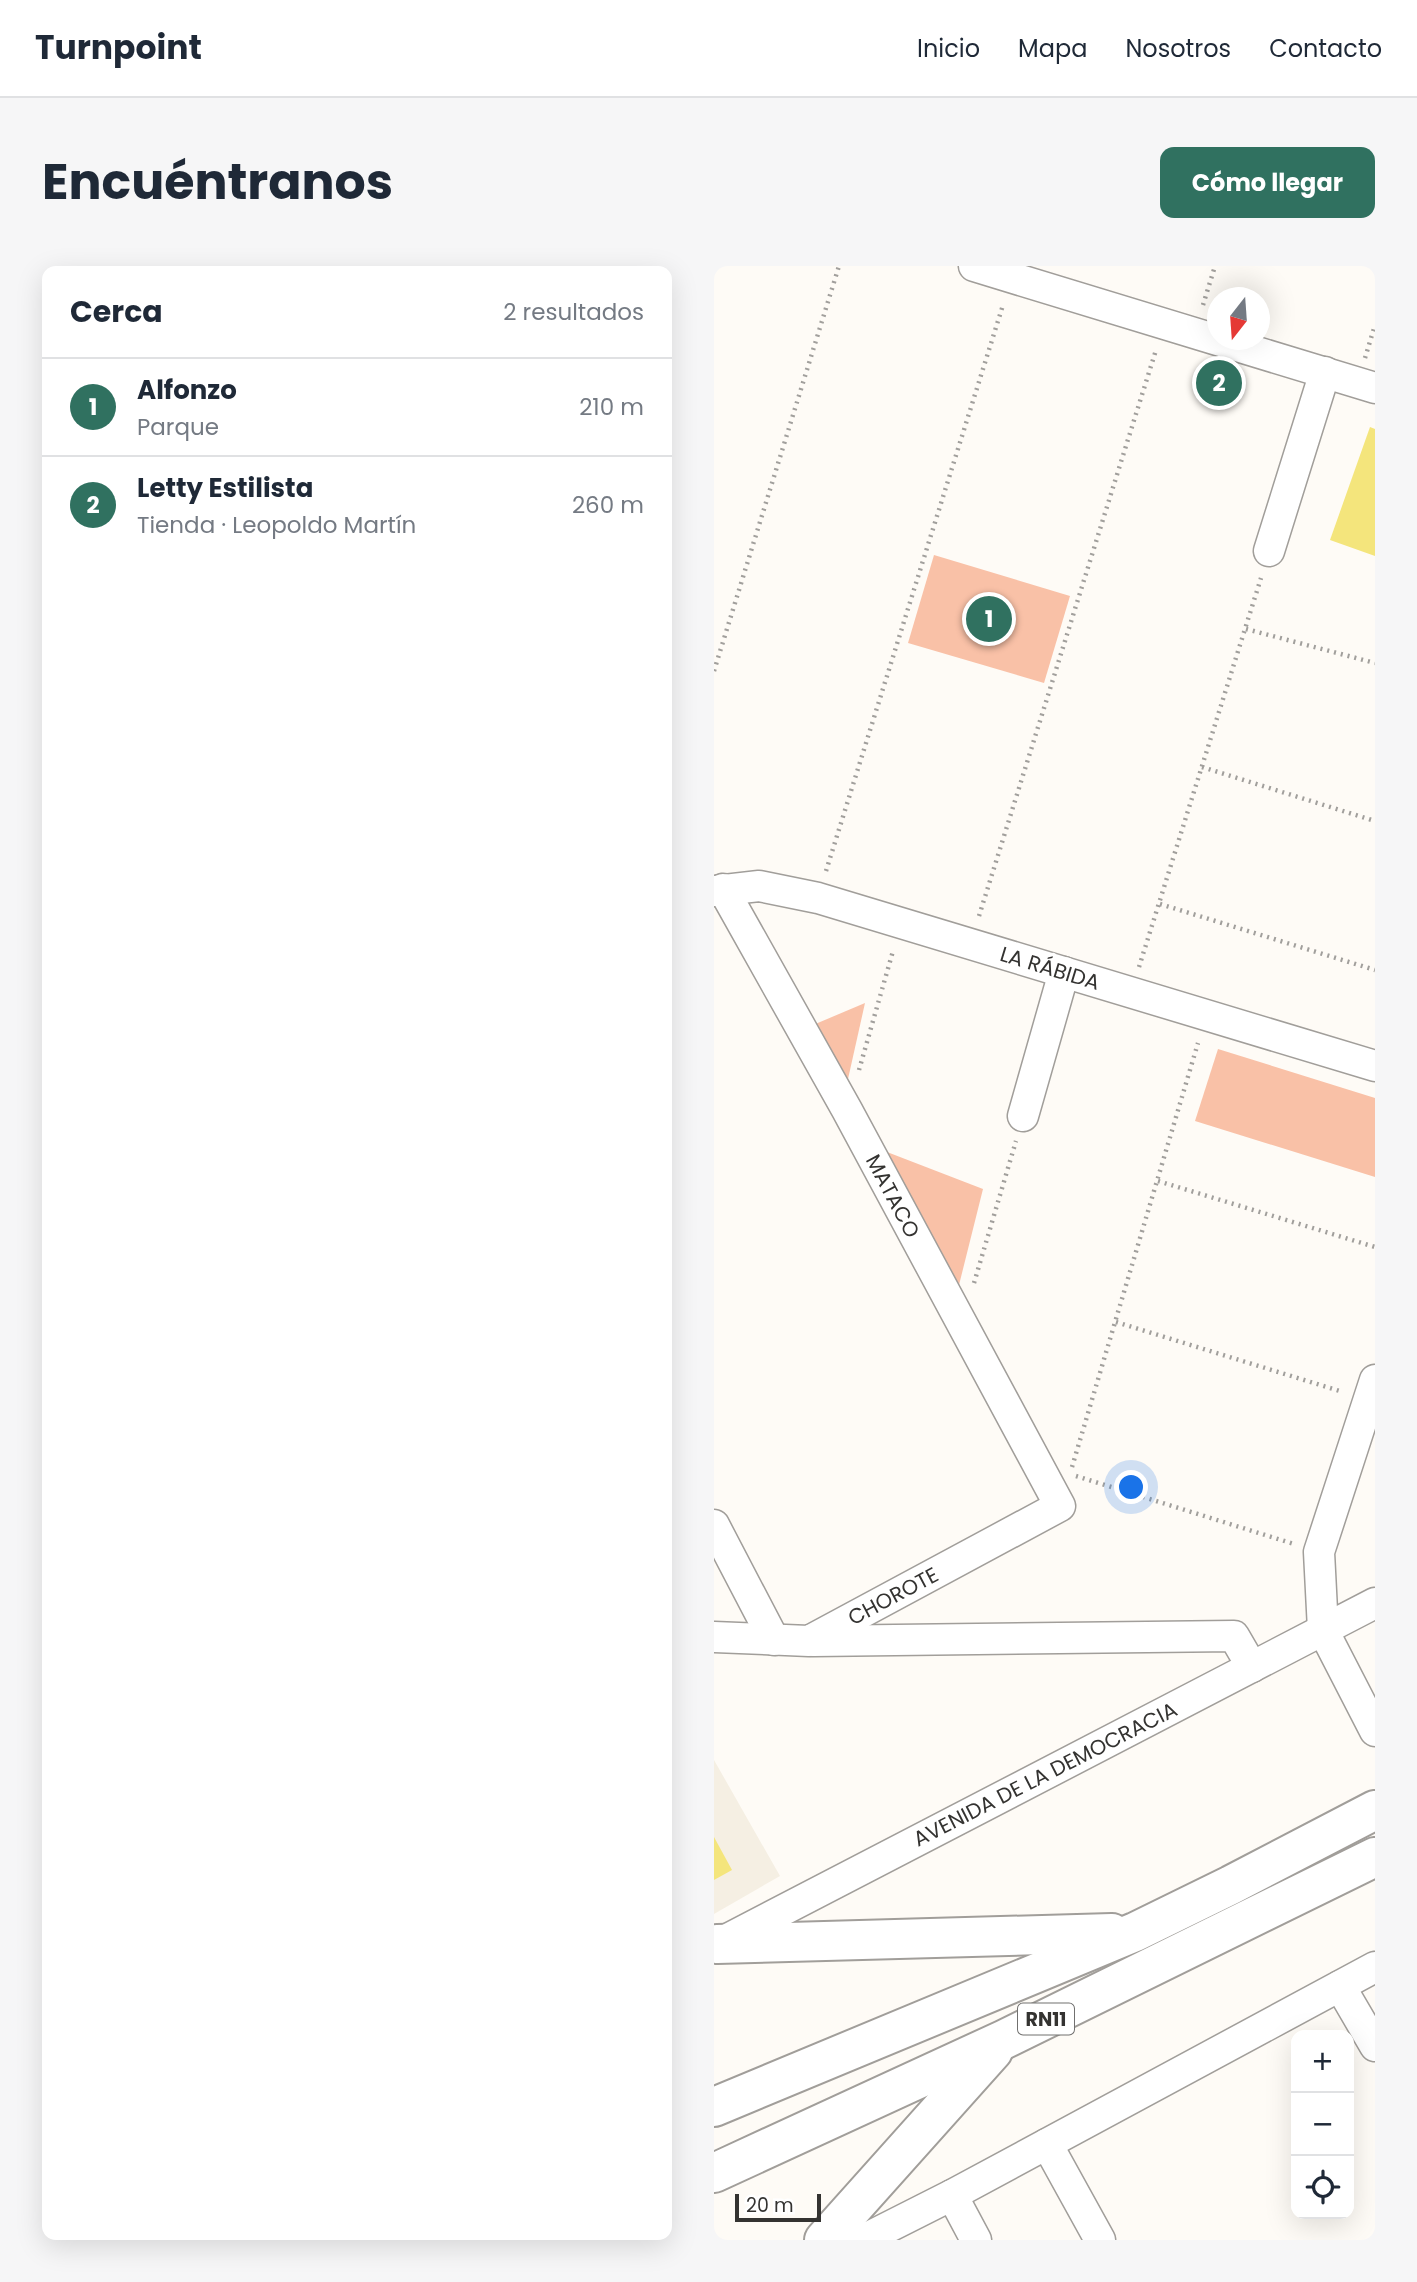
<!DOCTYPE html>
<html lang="es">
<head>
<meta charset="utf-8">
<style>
  :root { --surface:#fff; --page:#f6f6f7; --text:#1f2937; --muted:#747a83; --line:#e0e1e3; --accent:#307160 }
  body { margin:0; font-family:Poppins,sans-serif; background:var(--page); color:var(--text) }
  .controls { position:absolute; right:21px; bottom:21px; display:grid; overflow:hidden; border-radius:14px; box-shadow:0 7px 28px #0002 }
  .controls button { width:63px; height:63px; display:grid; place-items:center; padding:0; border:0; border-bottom:2px solid var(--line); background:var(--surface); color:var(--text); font:35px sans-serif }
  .compass { position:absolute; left:493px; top:21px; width:63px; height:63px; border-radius:50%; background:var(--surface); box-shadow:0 7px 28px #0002; rotate:197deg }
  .scale { position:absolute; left:21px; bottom:18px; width:86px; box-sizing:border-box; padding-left:7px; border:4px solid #343331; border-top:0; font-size:19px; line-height:24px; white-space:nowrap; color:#343331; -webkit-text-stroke:5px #fff; paint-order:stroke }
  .you { position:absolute; left:418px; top:1222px; width:24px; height:24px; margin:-18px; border:5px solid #fff; border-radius:50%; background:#1a73e8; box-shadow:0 0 0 10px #1a73e833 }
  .badge { display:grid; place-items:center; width:46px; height:46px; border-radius:50%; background:var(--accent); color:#fff; font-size:23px; font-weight:700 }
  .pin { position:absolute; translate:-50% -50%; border:4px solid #fff; box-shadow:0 2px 7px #0006 }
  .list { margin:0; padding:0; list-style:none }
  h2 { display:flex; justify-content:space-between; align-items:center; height:91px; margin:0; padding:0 28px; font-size:30px }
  h2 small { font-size:23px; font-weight:400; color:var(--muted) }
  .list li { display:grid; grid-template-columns:46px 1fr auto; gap:21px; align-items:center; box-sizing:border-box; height:98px; padding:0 28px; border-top:2px solid var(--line) }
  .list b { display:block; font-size:26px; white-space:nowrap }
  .list p { margin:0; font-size:23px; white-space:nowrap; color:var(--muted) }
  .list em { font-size:23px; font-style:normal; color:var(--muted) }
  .icon { flex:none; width:38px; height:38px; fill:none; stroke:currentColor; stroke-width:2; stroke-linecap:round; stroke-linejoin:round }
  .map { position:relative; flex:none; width:661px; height:1974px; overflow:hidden; border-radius:14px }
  header { display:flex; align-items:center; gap:42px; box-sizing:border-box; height:98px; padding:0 35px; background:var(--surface); border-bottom:2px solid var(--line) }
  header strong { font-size:33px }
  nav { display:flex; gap:38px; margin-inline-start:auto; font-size:24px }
  .intro { display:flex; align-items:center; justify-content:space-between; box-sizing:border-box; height:168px; padding:0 42px }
  h1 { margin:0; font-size:49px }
  .button { padding:18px 32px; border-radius:14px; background:var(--accent); color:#fff; font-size:24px; font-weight:700 }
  main { display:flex; gap:42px; padding:0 42px }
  aside { flex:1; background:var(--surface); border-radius:14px; box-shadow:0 7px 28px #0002 }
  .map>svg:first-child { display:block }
  .built { fill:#f5efe3 }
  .green { fill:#f9c1a7 }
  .building { fill:#f4e57c }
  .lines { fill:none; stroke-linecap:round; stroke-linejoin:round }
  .minor-casing { stroke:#a19e9a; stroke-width:33 }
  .highway-casing { stroke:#a19e9a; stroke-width:42 }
  .path { stroke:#a19f9c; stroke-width:4.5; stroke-dasharray:2 5; stroke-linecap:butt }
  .minor { stroke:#fff; stroke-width:30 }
  .highway { stroke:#fff; stroke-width:38 }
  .labels { text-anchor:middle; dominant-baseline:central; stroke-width:7; stroke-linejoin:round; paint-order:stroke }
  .shield { fill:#fff; stroke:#71706f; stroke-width:2 }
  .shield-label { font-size:19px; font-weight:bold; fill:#343331 }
  .street-label { font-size:21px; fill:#343331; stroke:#fff }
</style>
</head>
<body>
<header>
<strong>Turnpoint</strong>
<nav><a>Inicio</a><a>Mapa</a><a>Nosotros</a><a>Contacto</a></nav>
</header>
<div class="intro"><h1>Encuéntranos</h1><a class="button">Cómo llegar</a></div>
<main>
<aside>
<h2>Cerca<small>2 resultados</small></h2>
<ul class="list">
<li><span class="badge">1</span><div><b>Alfonzo</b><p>Parque</p></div><em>210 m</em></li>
<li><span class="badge">2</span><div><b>Letty Estilista</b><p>Tienda · Leopoldo Martín</p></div><em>260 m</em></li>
</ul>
</aside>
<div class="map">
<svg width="661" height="1974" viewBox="0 0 661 1974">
  <rect width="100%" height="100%" fill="#fefbf6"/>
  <path class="built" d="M0 1494 66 1610 0 1648Z"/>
  <g class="green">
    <path d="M220 289 356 330 330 417 194 377Z"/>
    <path d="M151 737 134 813 99 759Z"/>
    <path d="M504 783 661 832V911L481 855Z"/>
    <path d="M173 886 269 923 245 1019Z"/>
  </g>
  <g class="building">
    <path d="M656 161 661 163V290L616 274Z"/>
    <path d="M0 1571 18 1604 0 1614Z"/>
  </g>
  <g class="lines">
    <g class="minor-casing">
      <g id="minor">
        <path d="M260 0 661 122"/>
        <path d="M555 285 611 106"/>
        <path d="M0 625 45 620 104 632 661 800"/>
        <path d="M309 850 350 706"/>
        <path d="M661 1114 605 1286 609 1364 661 1465"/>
        <path d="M0 1259 60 1374"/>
        <path d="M0 1371 95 1375 346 1240 133 844 9 623"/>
        <path d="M99 1375 520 1370 538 1401"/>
        <path d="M6 1677 661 1337"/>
        <path d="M626 1720 661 1780"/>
        <path d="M333 1878 386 1974"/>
        <path d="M238 1929 262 1974"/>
        <path d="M149 1974 238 1929 661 1701"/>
      </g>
    </g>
    <g class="highway-casing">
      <g id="highway">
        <path d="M3 1678 398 1667"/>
        <path d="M0 1841 421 1666 517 1619 661 1544"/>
        <path d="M0 1907 289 1774 661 1591"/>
        <path d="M110 1974 279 1785"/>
      </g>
    </g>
    <g class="path">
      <path d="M489 39 501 0"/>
      <path d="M651 92 661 59"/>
      <path d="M532 363 661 397"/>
      <path d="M0 405 125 0"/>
      <path d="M488 501 661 555"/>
      <path d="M112 605 289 39"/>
      <path d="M446 638 661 704"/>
      <path d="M265 650 442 84"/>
      <path d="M425 701 547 312"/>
      <path d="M145 804 179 685"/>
      <path d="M444 915 661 981"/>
      <path d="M260 1017 302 875"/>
      <path d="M402 1056 629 1126"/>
      <path d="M358 1201 484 777"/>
      <path d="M362 1210 580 1278"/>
    </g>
    <use href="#minor" class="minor"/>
    <use href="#highway" class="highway"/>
  </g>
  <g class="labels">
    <rect class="shield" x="304" y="1737.5" width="56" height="31" rx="5"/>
    <g class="shield-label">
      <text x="332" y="1753">RN11</text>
    </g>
    <g class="street-label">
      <text transform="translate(336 702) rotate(17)">LA RÁBIDA</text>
      <text transform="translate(179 930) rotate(62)">MATACO</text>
      <text transform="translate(179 1330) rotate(-28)">CHOROTE</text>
      <text transform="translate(331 1508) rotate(-27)">AVENIDA DE LA DEMOCRACIA</text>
    </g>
  </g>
</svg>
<div class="controls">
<button>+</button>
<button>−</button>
<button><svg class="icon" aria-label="locate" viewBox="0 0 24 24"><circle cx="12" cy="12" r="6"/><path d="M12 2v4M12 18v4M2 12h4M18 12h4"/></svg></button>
</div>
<svg class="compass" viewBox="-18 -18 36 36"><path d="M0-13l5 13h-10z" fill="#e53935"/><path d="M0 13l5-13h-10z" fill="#747a83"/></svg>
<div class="scale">20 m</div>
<div class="you"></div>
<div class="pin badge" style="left:275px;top:353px">1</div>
<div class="pin badge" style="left:505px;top:117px">2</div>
</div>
</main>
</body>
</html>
